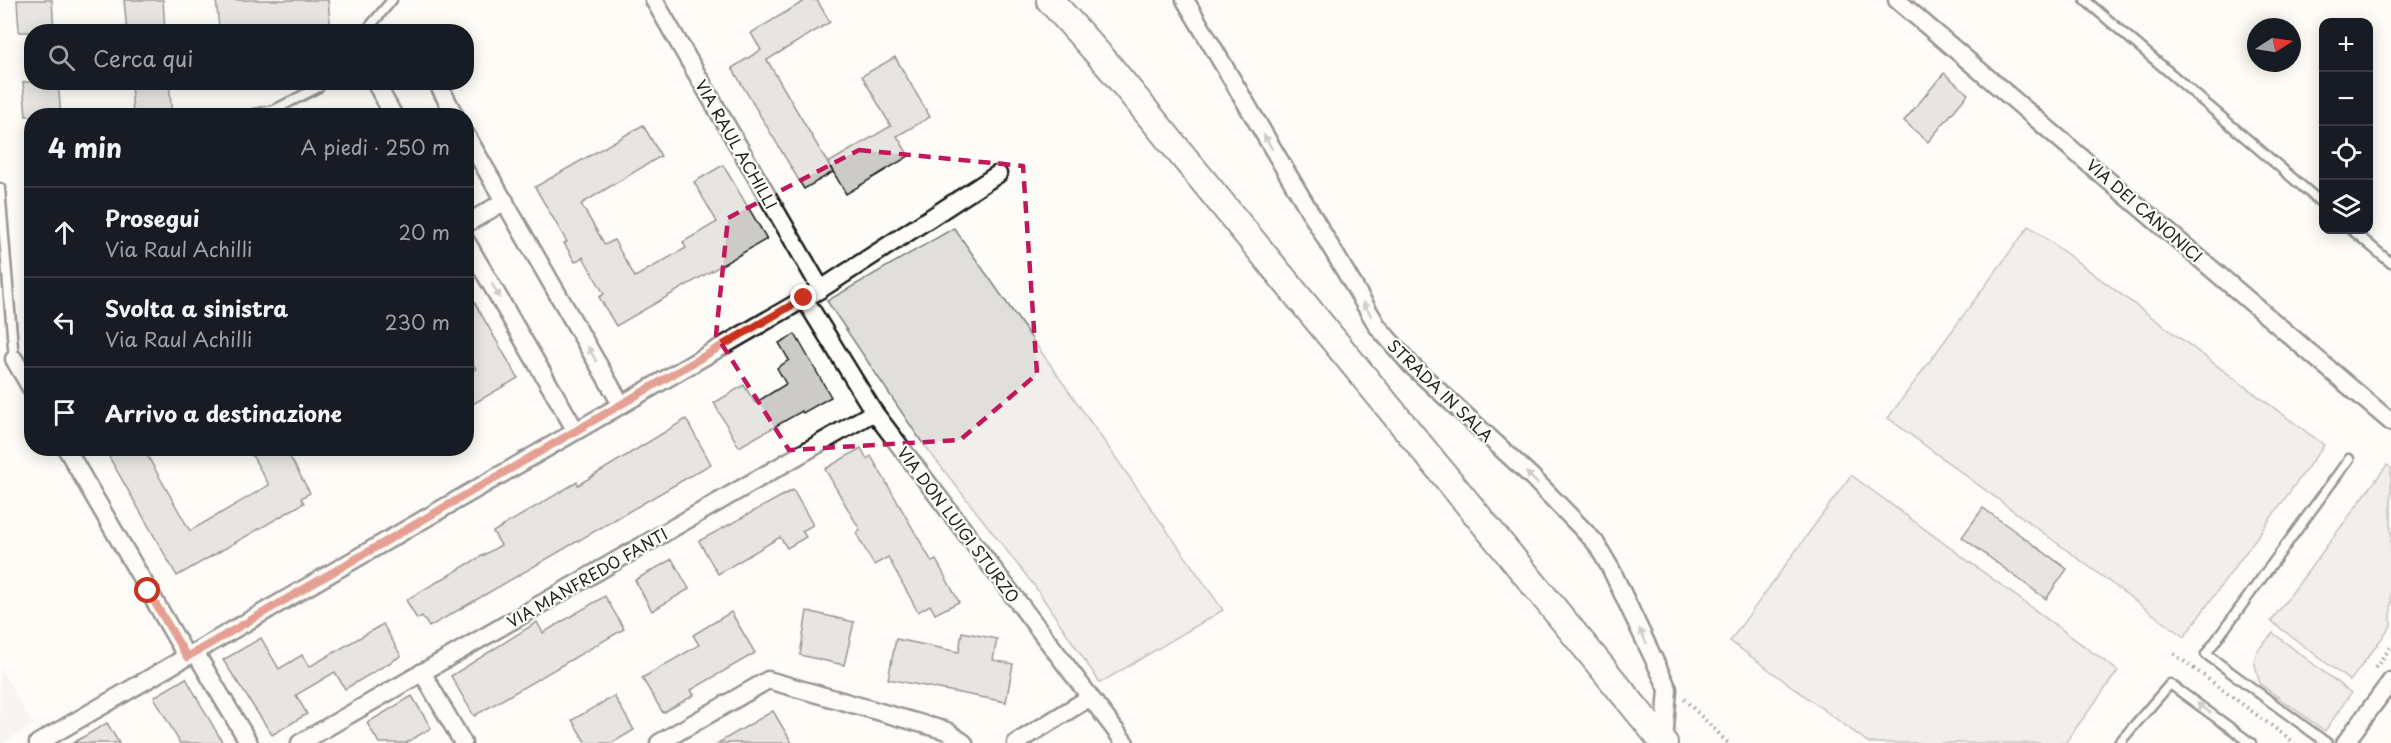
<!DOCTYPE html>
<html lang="it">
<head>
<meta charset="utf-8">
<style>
  :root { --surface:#171b24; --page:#20242c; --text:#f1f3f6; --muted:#9ea1a6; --line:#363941 }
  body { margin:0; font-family:"Playpen Sans",sans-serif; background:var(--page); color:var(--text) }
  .controls { position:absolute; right:18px; top:18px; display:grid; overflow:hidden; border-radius:12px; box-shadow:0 3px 15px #0003 }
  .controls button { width:54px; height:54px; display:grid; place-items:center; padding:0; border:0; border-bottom:2px solid var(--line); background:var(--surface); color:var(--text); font:30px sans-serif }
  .compass { position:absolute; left:2247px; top:18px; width:54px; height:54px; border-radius:50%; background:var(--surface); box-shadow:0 3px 15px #0003; rotate:78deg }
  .stop { position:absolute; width:18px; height:18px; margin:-14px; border:4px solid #c8321e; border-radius:50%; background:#fff }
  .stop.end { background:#c8321e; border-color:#fff; box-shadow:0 2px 6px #0008 }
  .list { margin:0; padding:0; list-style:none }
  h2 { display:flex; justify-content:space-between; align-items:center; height:78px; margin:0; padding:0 24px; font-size:26px }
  h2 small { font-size:20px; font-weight:400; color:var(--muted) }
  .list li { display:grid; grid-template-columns:39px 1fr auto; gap:18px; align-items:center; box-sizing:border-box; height:90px; padding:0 24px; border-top:2px solid var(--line) }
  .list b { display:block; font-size:22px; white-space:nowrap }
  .list p { margin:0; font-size:20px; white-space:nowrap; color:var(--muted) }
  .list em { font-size:20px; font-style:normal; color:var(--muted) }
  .icon { flex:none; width:33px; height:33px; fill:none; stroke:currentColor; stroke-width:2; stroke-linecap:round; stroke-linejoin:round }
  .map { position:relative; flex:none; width:2391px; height:743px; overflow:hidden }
  .search { position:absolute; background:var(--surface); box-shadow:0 3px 15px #0003; left:24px; top:24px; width:450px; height:66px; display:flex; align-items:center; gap:15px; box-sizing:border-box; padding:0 21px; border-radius:24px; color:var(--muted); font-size:22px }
  .panel { position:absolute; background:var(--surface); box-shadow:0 3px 15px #0003; left:24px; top:108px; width:450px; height:348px; border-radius:24px }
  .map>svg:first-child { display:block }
  .built { fill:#eeede9 }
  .green { fill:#e0dfdb; stroke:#7e7e7c; stroke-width:1.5 }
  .building { fill:#cccbc8; stroke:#1c1c1c; stroke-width:1.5 }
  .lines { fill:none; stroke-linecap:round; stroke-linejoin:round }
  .service-casing { stroke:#1c1c1c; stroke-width:13 }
  .minor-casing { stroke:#1c1c1c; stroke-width:21 }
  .primary-casing { stroke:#1c1c1c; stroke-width:30 }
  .path { stroke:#1c1c1c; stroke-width:4; stroke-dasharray:1.5 4.5; stroke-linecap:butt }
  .service { stroke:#fdfcf7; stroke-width:8 }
  .minor { stroke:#fdfcf7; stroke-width:16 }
  .primary { stroke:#fdfcf7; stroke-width:26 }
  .oneway { fill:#989794 }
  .route { stroke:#c8321e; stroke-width:8 }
  .marked { fill:none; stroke:#c2185b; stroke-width:4.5; stroke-dasharray:12 8; stroke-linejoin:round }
  .labels { text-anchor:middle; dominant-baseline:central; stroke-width:4.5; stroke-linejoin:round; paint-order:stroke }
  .street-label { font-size:16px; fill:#1c1c1c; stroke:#fdfcf7 }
</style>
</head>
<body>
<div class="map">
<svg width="2391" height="743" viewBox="0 0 2391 743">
  <rect width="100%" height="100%" fill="#fdfcf7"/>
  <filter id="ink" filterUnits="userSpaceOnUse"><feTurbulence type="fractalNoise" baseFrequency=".0167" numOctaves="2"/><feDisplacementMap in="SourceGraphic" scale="12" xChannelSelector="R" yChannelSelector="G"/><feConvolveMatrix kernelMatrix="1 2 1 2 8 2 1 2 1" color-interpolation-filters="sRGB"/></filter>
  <g filter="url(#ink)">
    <path class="built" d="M0 667 33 725 3 743H0Z"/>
    <g class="green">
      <path d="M2029 226 2324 445 2184 637 1888 418Z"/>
      <path d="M954 228 1223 610 1100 683 1036 588 921 441 827 301Z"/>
      <path d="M2387 465 2391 468V626L2350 681 2271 621Z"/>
      <path d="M1851 475 2118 671 2065 743H1869L1730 641Z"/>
      <path d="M2273 633 2351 693 2325 731 2260 684 2254 661 2257 651Z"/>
    </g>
    <g class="building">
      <path d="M17 0H52L54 32H19Z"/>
      <path d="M124 0H163L165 32H127Z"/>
      <path d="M216 0H328L331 32H232V26L219 27Z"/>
      <path d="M806 0H817L830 22 767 60 833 172 804 189 732 68 761 50 751 33Z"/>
      <path d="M895 57 930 117 897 136 909 156 846 194 828 163 891 126 862 76Z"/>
      <path d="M1944 73 1968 94 1928 142 1904 121Z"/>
      <path d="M23 82H58L61 116H26Z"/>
      <path d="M131 82H169L172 116H133Z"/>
      <path d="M643 125 661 156 581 204 605 245 614 240 635 277 686 248 683 242 717 222 694 182 723 165 767 239 616 326 599 297 604 294 583 257 575 262 564 243 567 242 535 187Z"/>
      <path d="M466 288 518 378 466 408V374L476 369 466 353Z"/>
      <path d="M795 334 831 397 803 413 802 411 739 447 714 403 744 385 755 403 786 384 777 368 789 360 779 343Z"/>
      <path d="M686 419 711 464 429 627 422 616 417 619 406 600 501 545 493 532 577 482 578 485Z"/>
      <path d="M104 448H143L190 531 269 485 248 448H285L310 493 301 498 304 503 177 576Z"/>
      <path d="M861 448 867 459 871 456 932 562 936 560 959 602 935 614 930 605 918 612 888 557 874 565 856 533 860 530 825 469Z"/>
      <path d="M793 490 813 525 802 531 806 537 787 548 780 537 718 574 699 541Z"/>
      <path d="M1983 508 2067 569 2046 599 1962 537Z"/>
      <path d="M672 559 689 589 652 611 635 580Z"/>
      <path d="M605 596 624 629 474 716 451 676 537 622 543 633Z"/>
      <path d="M807 611 854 622 844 665 800 655Z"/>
      <path d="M731 612 755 653 691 690 694 695 663 713 642 678 699 645 693 635Z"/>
      <path d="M383 624 401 656 345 689 335 672 296 695 307 714 272 735 223 660 261 638 279 669 302 655 309 667Z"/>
      <path d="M962 632 997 639 993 660 1013 664 1006 702 888 679 896 639 959 652Z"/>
      <path d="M186 678 205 712 223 743H180L154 697Z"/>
      <path d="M412 696 431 728 406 743H379L367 723Z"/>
      <path d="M614 696 634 730 612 743H586L572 720Z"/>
      <path d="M773 711 792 743H718Z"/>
      <path d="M107 723 119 743H73Z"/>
    </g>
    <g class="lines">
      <g class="service-casing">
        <g id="service">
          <path d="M2085 0 2324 205"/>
          <path d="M365 32 392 0"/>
          <path d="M244 116 274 110 319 87 323 82"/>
          <path d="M0 188 14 359"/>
          <path d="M2352 230 2391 263"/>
          <path d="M2119 743 2170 684 2251 743"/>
          <path d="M2327 743 2206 654 2349 459"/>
        </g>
      </g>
      <g class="minor-casing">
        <g id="minor">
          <path d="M654 0 821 289"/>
          <path d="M1185 0 1378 327 1411 365 1532 477 1595 542 1611 569 1668 689 1664 742"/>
          <path d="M1897 0 2391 422"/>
          <path d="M375 82 394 116"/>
          <path d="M437 82 455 116"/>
          <path d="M466 135 621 404"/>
          <path d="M466 224 505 201"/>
          <path d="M466 241 576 431"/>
          <path d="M804 298 874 412 1125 743"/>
          <path d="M14 359 32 390"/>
          <path d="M66 448 187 657"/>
          <path d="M195 652 249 743"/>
          <path d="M422 672 463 743"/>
          <path d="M38 743 821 289 998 174"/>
          <path d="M300 743 874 412"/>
          <path d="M659 743 768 680 947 731 964 743"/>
          <path d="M1016 743 1089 698"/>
          <path d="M2345 743 2391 681"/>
        </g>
      </g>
      <g class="primary-casing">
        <path id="primary" d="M1050 0 1109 66 1664 743"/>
      </g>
      <g class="path">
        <path d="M2174 654 2295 743"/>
        <path d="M2375 668 2391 647"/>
        <path d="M1684 699 1728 743"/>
      </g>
      <use href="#service" class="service"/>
      <use href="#minor" class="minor"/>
      <use href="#primary" class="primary"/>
    </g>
    <defs><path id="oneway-solid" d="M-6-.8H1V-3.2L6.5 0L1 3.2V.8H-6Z" transform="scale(1.5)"/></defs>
    <g class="oneway">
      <use href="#oneway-solid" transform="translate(1268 142) rotate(-120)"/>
      <use href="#oneway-solid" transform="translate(496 291) rotate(60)"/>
      <use href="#oneway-solid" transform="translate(1367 309) rotate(-121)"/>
      <use href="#oneway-solid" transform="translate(592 354) rotate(-120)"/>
      <use href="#oneway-solid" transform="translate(1532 478) rotate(-135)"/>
      <use href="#oneway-solid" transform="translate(1643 636) rotate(-116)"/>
      <use href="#oneway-solid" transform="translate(2204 708) rotate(-144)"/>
    </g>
  </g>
  <g class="lines" filter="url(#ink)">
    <path class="route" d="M148 591 187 657 804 298"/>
  </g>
  <path d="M0 0H2391V743H0ZM859 150 1023 166 1037 374 960 440 789 450 716 335 728 218Z" fill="#fdfcf7" fill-opacity=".55" fill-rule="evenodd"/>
  <path class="marked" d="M859 150 1023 166 1037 374 960 440 789 450 716 335 728 218Z"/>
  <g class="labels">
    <g class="street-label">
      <text transform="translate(737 144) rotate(60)">VIA RAUL ACHILLI</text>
      <text transform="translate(2145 210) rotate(41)">VIA DEI CANONICI</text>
      <text transform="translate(1441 390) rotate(44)">STRADA IN SALA</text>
      <text transform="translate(959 524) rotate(53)">VIA DON LUIGI STURZO</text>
      <text transform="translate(587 577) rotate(-30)">VIA MANFREDO FANTI</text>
    </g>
  </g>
</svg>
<div class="controls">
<button>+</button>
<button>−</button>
<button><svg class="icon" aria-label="locate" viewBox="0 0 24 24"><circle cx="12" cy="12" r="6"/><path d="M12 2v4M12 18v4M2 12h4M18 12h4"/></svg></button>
<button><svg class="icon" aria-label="layers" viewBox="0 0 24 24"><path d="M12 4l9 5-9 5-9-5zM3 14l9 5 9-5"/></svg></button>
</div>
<svg class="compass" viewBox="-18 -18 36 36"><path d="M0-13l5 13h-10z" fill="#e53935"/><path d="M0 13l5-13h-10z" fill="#9ea1a6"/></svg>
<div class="stop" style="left:148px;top:591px"></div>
<div class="stop end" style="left:804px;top:298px"></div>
<div class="search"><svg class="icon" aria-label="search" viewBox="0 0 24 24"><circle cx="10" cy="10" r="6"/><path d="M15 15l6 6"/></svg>Cerca qui</div>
<section class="panel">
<h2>4 min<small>A piedi · 250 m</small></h2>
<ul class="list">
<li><svg class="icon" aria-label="ahead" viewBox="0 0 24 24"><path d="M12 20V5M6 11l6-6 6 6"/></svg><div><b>Prosegui</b><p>Via Raul Achilli</p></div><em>20 m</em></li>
<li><svg class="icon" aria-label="left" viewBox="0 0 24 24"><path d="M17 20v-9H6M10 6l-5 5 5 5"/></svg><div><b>Svolta a sinistra</b><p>Via Raul Achilli</p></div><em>230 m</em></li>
<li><svg class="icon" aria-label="arrive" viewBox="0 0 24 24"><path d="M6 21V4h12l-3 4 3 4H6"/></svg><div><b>Arrivo a destinazione</b></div></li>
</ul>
</section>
</div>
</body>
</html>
